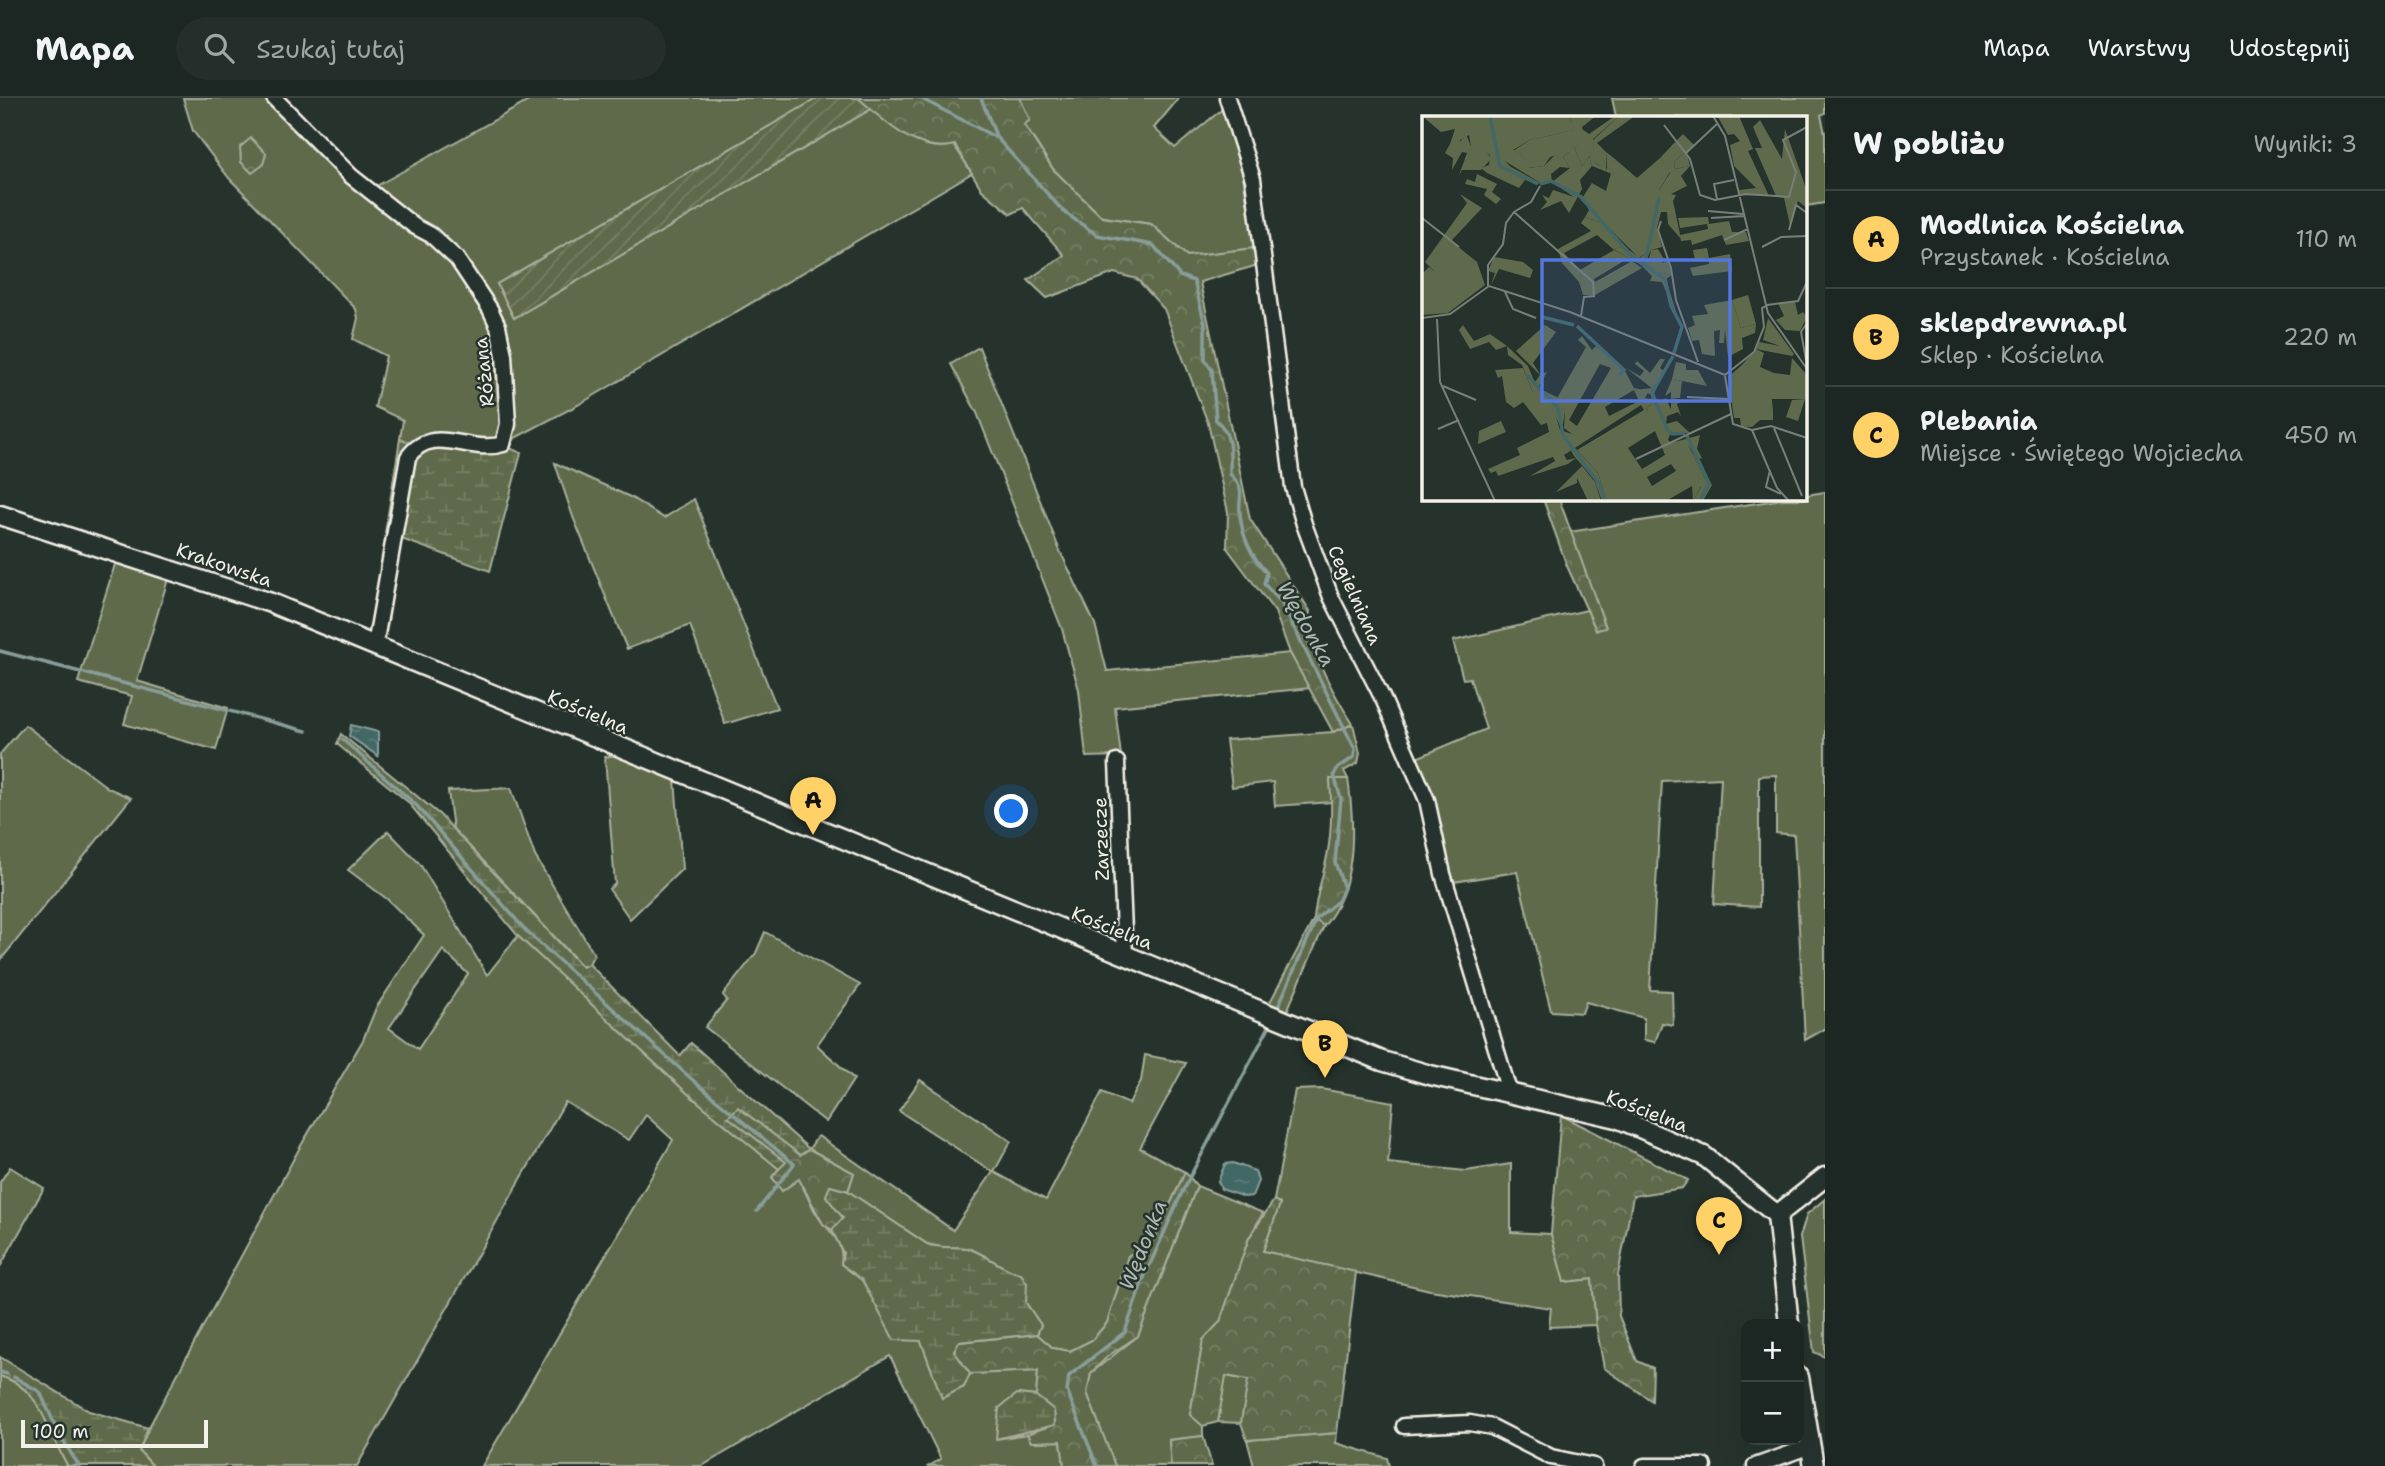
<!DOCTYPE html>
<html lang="pl">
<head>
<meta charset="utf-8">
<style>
  :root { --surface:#1c2622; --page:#252e2a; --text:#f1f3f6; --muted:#a0a5a5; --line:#3a4340; --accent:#ffd166 }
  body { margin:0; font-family:"Shantell Sans",sans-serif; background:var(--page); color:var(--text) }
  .controls { position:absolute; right:21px; bottom:21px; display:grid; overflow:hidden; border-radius:14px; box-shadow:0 7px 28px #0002 }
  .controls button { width:63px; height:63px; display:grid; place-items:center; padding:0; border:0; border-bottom:2px solid var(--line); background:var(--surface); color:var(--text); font:35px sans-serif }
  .scale { position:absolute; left:21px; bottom:18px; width:187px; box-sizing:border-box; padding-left:7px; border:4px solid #f4f1e8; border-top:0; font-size:19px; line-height:24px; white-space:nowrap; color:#f4f1e8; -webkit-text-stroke:5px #26332d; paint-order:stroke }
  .you { position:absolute; left:1012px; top:714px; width:24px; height:24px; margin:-18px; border:5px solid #fff; border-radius:50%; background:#1a73e8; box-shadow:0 0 0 10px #1a73e833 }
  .badge { display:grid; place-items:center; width:46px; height:46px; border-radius:50%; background:var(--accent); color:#111; font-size:23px; font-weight:700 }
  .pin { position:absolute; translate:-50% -58px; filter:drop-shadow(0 2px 4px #0008) }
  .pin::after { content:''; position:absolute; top:37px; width:24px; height:21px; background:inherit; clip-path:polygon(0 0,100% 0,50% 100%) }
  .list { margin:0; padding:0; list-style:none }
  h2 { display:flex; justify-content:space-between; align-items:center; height:91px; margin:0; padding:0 28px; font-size:30px }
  h2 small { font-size:23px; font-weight:400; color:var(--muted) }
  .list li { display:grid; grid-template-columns:46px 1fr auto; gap:21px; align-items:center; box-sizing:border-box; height:98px; padding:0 28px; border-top:2px solid var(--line) }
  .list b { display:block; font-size:26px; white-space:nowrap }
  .list p { margin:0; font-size:23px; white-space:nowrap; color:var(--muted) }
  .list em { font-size:23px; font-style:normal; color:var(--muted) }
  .icon { flex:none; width:38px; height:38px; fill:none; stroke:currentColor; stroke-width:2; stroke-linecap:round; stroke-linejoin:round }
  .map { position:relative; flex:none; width:1825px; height:1368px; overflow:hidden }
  header { display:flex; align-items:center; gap:42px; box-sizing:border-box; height:98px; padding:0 35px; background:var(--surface); border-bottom:2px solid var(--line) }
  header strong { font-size:33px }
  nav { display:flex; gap:38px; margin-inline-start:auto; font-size:24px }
  .search { width:490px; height:63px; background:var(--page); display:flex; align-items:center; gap:18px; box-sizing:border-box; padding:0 24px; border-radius:38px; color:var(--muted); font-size:26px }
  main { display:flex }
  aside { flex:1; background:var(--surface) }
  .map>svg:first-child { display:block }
  .green { fill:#5e6a4b; stroke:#a9ae9a; stroke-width:2; fill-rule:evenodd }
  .forest { fill:url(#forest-crowns); stroke:#a9ae9a; stroke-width:2 }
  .wetland { fill:url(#wetland-marsh); stroke:#a9ae9a; stroke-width:2 }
  .garden { fill:url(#garden-furrows); stroke:#a9ae9a; stroke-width:2 }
  .water { fill:url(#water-ripples); stroke:#899e9a; stroke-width:2 }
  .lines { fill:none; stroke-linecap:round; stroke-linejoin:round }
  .stream { stroke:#899e9a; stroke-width:3.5 }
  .minor-casing { stroke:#f4f1e8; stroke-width:19 }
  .tertiary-casing { stroke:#f4f1e8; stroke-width:23 }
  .minor { stroke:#26332d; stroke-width:14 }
  .tertiary { stroke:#26332d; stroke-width:18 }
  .labels { text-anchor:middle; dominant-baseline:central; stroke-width:5; stroke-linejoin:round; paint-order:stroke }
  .street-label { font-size:19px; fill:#f4f1e8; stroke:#26332d }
  .water-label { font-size:21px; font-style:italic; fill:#adbab4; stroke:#26332d }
  .inset-river { fill:none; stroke:#426766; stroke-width:3.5 }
  .inset-road { fill:none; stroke:#787f78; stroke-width:2 }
  .view { fill:#5377dc; fill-opacity:0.15; stroke:#5377dc; stroke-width:3.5 }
  .inset-edge { fill:none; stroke:#f4f1e8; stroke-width:3.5 }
</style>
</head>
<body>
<header>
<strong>Mapa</strong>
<div class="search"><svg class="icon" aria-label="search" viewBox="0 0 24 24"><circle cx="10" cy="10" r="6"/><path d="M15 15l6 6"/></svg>Szukaj tutaj</div>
<nav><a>Mapa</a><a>Warstwy</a><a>Udostępnij</a></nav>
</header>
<main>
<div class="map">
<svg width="1825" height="1368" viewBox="0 0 1825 1368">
  <defs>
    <pattern id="forest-crowns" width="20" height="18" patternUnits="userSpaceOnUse" patternTransform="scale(1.75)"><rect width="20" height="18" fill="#5e6a4b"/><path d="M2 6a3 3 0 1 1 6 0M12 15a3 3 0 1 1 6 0" fill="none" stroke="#768065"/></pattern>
    <pattern id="wetland-marsh" width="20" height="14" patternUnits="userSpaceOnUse" patternTransform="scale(1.75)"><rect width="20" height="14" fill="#5e6a4b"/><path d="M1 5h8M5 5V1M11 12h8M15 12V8" fill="none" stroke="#768065"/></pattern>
    <pattern id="garden-furrows" width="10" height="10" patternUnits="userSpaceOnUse" patternTransform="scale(1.75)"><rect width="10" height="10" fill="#5e6a4b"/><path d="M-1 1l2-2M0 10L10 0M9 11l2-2" fill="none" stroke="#768065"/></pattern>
    <pattern id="water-ripples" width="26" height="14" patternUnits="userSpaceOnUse" patternTransform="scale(1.75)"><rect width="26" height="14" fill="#426766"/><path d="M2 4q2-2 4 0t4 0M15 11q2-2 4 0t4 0" fill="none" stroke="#5e7d7c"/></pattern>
  </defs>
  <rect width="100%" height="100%" fill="#26332d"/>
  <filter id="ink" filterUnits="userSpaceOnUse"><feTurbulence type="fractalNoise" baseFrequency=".0143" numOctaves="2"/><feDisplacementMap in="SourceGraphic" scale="14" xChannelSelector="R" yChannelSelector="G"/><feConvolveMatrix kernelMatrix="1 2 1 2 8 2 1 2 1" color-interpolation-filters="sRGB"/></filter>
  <g filter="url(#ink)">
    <g class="green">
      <path d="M183 0H268L364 94 424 141 442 144 371 91 534 0H818L497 186 514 220 871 11C894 30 922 56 954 47L972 75 578 307 515 340 510 350 421 349 400 341 403 322 375 309 386 258 353 241 358 220 356 211 229 80 193 33Z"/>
      <path d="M1020 0H1179L1154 30 1175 50 1225 9 1240 60 1255 150 1187 158 1151 126 1102 119 1053 71 1024 26Z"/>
      <path d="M1612 0H1825V15L1821 17 1825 35V105L1806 108V19H1616Z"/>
      <path d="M979 249 1060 453 1095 526 1107 573 1290 555 1312 590 1115 609 1121 658 1086 659 1079 592 1062 531 977 315 951 266Z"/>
      <path d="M555 365 630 399 664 420 694 401 777 610 725 626 690 527 627 551 573 419Z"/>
      <path d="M1825 394V931L1805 942 1794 737 1776 735V677L1759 678V809L1714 806 1721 680 1662 683 1650 892 1672 893 1673 927 1662 925 1655 944 1644 942V920L1586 904 1582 915 1551 913 1517 774 1453 784 1432 702 1414 661 1486 631 1470 580 1463 581 1453 543 1587 512 1596 532 1606 529 1569 434 1783 401H1806V397Z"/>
      <path d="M117 460 169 478 137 583 228 610 216 652 124 626 132 598 78 584Z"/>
      <path d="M1353 626 1360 655 1358 665 1344 673 1348 681 1330 682 1332 704 1275 708 1273 684 1232 689 1226 642 1333 634Z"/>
      <path d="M25 627 108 690 131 700 0 863V656Z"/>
      <path d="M616 657 675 681 682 771 630 821 609 791 615 786 605 659Z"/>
      <path d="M511 690 535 758 594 856 589 866 583 869 453 731 448 693Z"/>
      <path d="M388 733 420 766 487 877 518 838 686 994 779 1071 772 1079 782 1092 799 1081C806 1094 813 1115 824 1126 835 1138 844 1148 841 1166L862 1182 875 1202 921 1243 942 1300 964 1289 970 1276 1038 1273 1036 1298 1017 1296 996 1341 1027 1336 1032 1344 1061 1343 1064 1368H929L941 1361 890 1258 702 1368H482L673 1042 646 1017 629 1042 565 1004 357 1368H153L139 1353 149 1329 299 1051 363 942 376 910 424 837 387 801 348 772ZM443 852 468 876 418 951 389 930Z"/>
      <path d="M1314 821 1324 828 1287 913 1269 906Z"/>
      <path d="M765 834 860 887 817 947 854 981 826 1024 705 929 727 902 723 897 756 855Z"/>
      <path d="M1145 957 1186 965 1140 1050 1185 1074 1155 1140 1128 1158 1107 1225 1092 1242 1070 1253 1053 1250 1037 1236 1041 1227 1026 1205V1185L1021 1176C1002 1172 985 1154 966 1150 952 1148 941 1151 927 1146L848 1093 854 1075 809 1051 818 1038 953 1132 993 1074 899 1013 920 982 1011 1043 994 1074 1046 1102 1102 994 1129 1006 1141 983Z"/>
      <path d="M1321 991 1393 1004 1388 1065 1466 1073 1511 1066V1134L1551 1136 1564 1184 1592 1181 1596 1227 1549 1229 1551 1210 1430 1192 1263 1153 1280 1106 1274 1102 1295 992Z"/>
      <path d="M10 1069 44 1090 0 1169V1084Z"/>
      <path d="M1197 1088 1263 1115 1249 1140 1220 1224 1203 1243 1190 1316 1203 1328V1338L1169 1342 1171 1368H1115L1087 1295 1091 1275 1138 1238Z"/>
      <path d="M1825 1101V1259L1814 1254 1800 1139 1807 1116Z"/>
      <path d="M0 1278C43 1290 46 1333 68 1368H0Z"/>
      <path d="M1225 1278 1249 1282 1241 1325 1218 1324Z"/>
      <path d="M1337 1335 1336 1345 1387 1360 1389 1368H1254L1247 1342Z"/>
    </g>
    <g class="forest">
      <path d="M858 0H1020L1030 22 1024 27 1053 71 1102 119 1151 126 1187 158 1255 150 1258 167 1200 184 1250 421 1310 513C1302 542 1336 600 1353 626L1333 634 1290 555 1275 514 1227 450 1228 414 1208 325 1164 211 1137 181 1114 175 1047 200 1028 182 1064 157 1023 110 1011 116 982 92 955 47C917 57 884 23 858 0Z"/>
      <path d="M251 40 266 55 263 67 252 75 241 64 240 49Z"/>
      <path d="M1543 401H1559L1606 530 1596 532 1567 468Z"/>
      <path d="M1330 681H1348C1355 730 1357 788 1324 828L1314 821C1316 797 1321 785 1326 763 1332 737 1332 708 1330 681Z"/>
      <path d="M738 1009 800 1056 809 1051 854 1075 848 1093 830 1088 826 1098 843 1120 832 1132 823 1126 799 1081 782 1093 772 1079 785 1064 728 1019Z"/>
      <path d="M1561 1017 1688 1082 1682 1090 1633 1098 1618 1177 1619 1218 1637 1263 1653 1270 1652 1303 1604 1270 1596 1227 1592 1181 1564 1184 1551 1136Z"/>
      <path d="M1185 1074 1197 1088 1138 1238 1108 1258 1091 1275 1087 1295 1115 1368H1064L1061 1343 1031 1344 1027 1336 1055 1326 1054 1312 1036 1298 1038 1273 970 1276 954 1253 959 1244 1037 1236 1053 1250 1070 1253 1092 1242 1107 1225 1128 1158 1155 1140Z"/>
      <path d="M1274 1102 1280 1106 1263 1153 1356 1174 1337 1335 1247 1342 1241 1325 1248 1282 1226 1278 1218 1324 1203 1328 1190 1317 1203 1242 1220 1224 1249 1140Z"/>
      <path d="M1203 1338 1212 1368H1171L1169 1342Z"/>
    </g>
    <g class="wetland">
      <path d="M400 341 421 349 447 347 494 353 510 350 521 355 490 473 385 435Z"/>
      <path d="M341 636 440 717 582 869 589 866 680 958 691 945 809 1051 800 1057 738 1009 728 1019 786 1064 779 1071 686 994 518 838 408 704 337 646Z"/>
      <path d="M830 1088 848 1093 927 1146C941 1151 952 1148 966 1150 985 1154 1001 1172 1021 1176L1027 1185 1026 1205 1041 1227 1037 1236 959 1244 954 1253 970 1276 964 1289 942 1300 921 1243 894 1242 862 1182 841 1166 843 1155 832 1132 843 1120 826 1098Z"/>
      <path d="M0 1259 89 1313 148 1330 139 1353 153 1368H68C46 1333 43 1290 0 1278Z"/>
      <path d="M1017 1296 1036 1298 1054 1312 1055 1327 996 1341 999 1310Z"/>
    </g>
    <path class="garden" d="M818 0H858L871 11 514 220 497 186Z"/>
    <g class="water">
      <path d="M351 627 378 634V658L349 638Z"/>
      <path d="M1233 1065 1255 1073 1258 1083 1252 1098 1244 1099 1221 1091 1218 1083 1225 1066Z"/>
    </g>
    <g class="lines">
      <g class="stream">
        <path d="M920 0 997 40 1064 114 1097 137 1153 147 1180 178 1194 183 1205 226V262L1212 272 1216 322C1233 336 1230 356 1230 376 1247 393 1238 396 1240 416 1242 439 1251 458 1267 475L1264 486 1281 504 1355 651 1354 659 1337 671 1334 677 1341 701 1335 764 1344 790 1339 802 1317 820 1277 911"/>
        <path d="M981 0 996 38"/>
        <path d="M0 553 306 633"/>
        <path d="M342 641 416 707 527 834 695 984 794 1066 757 1113"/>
        <path d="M0 1274 7 1276"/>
        <path d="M14 1279 40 1294 59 1336 79 1368"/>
        <path d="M1097 1368 1067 1293 1069 1278 1125 1234 1143 1182 1184 1090 1271 925"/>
      </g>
      <g class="minor-casing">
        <g id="minor">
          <path d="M274 0 351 78 414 128 431 137 457 161 490 211 498 228 504 257 508 326 503 346C470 357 433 324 408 359L375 548"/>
          <path d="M1227 0 1253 81 1293 389 1304 426 1331 499 1383 601 1427 702 1443 776 1509 993"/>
          <path d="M1117 664 1125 858"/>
          <path d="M1404 1328 1470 1325 1492 1329 1551 1359 1594 1368"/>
          <path d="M1644 1368H1704"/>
          <path d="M1755 1368 1811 1348"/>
        </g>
      </g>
      <g class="tertiary-casing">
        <g id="tertiary">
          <path d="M0 417 271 505 1382 963 1430 977 1617 1020 1704 1058 1777 1117"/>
          <path d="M1777 1117 1789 1226"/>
          <path d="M1777 1117 1825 1079"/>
          <path d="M1799 1279 1814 1368"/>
        </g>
      </g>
      <use href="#minor" class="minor"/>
      <use href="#tertiary" class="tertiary"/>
    </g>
  </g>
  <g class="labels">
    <g class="street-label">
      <text transform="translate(484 274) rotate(-96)">Różana</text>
      <text transform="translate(224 467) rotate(19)">Krakowska</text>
      <text transform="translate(1355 497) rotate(66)">Cegielniana</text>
      <text transform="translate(588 614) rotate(23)">Kościelna</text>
      <text transform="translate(1101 741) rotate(-92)">Zarzecze</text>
      <text transform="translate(1112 830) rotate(22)">Kościelna</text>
      <text transform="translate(1647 1013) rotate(21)">Kościelna</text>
    </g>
    <g class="water-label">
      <text transform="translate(1306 526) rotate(60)">Wędonka</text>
      <text transform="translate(1143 1147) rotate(-68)">Wędonka</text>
    </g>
  </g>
  <g transform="translate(1422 18)">
    <rect width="385" height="385" fill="#26332d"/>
    <path d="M146 0H174L160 11 161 25 152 31 160 50 167 40 170 50 158 64 160 73 147 97 139 85 118 94 125 86 120 79 127 82 131 74 152 81 130 66 148 52 141 41 147 36 128 41 122 50 106 52 99 38 91 35 108 24 151 14V10L101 18 102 13 150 5ZM197 0H213L175 27 184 36V53L172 46 171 24ZM317 0 331 33 326 35 347 80 318 79 317 74 334 72 312 50 308 29 318 25 312 18 306 19 296 1ZM338 4 360 43 363 13 385 75V92L376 85 368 109 362 82 354 80 333 32H340L331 11ZM44 18 52 38 64 34 69 43 59 54H40L37 59 45 37 40 36 30 54 31 42 23 37 28 28 37 27ZM261 18 272 29 265 37 268 50 253 53 252 46 262 37 254 25ZM238 42 248 56 237 74 232 110 224 137 217 142 159 84 170 67 184 75 193 43 215 62ZM83 45 89 51 120 68 103 64 97 72 65 57ZM55 58 75 68 70 76 79 83 74 88 62 79 65 73 43 68 45 63 53 66ZM38 78 60 92 29 125 55 146 63 169 26 197 0 199V158L7 151 14 157 3 146 45 87ZM163 101 177 106 200 131 191 133 175 119 142 137 158 154 192 134 207 142 172 163 173 166 210 145 220 152 173 179H161L157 166 140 147 136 133 169 115 159 107ZM286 101 287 108 307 105 310 116H324L327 125 304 129 300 119 270 129 269 124 259 125 258 119 286 113 285 108 258 112 256 102ZM285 132 287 142 308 138 310 155 271 160 268 152 287 148 286 142 273 145 271 134ZM236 133 242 143 240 147 246 145 250 159 234 156 226 147 229 134ZM72 141 101 146 111 154 108 162 77 153 69 169 73 157 66 155ZM310 184 319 212 334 208 333 217 320 222 321 233 306 241 303 214 302 227H297L298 214 292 215 293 240 280 238 277 224 270 225 266 212 273 209 270 200 286 198 282 189ZM373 186 376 199 381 196 385 201 378 215 363 214 354 204 362 200 356 187ZM346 202 372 238 370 240 334 233 337 226 358 230 341 224ZM41 209 52 225 68 218 85 230 74 234 67 226 48 233 37 214ZM123 209 134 216 111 247 118 258 125 256 116 272 113 266 118 259 94 235ZM160 220 170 234 174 230 203 255 212 272 227 275 223 282 230 283V288L224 292 226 295 234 291 249 295V282L263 284 255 288 259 300 256 296 245 300 244 308 255 305 268 317 248 318 246 324 249 327 278 319 275 333 280 342 276 343 266 329 283 363 271 385 270 370 244 385H185L176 357 155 334 222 294 219 289 142 339 145 344 154 342 146 348 108 360 133 345 131 341 76 360 74 355 69 357 66 353 98 339 95 332 127 316 125 307 119 309 101 286 92 292 84 286 80 260 76 262 73 254 101 252 111 277H122L130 287 138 314 150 318 142 312 143 295 134 284 164 231 156 224ZM178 248 189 252 155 310 147 304ZM212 274 217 285 187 300 183 291ZM233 315 243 339 220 353 206 332ZM249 348 254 355 230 370 225 361ZM238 243H243L238 252 242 255 231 273 204 252 218 260 222 255 213 248 215 245 228 257ZM325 245 348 264 351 296V304H338L330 311 319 310 318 302H312L306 261ZM254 246 264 248V254H276L285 270 250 263ZM383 283 376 305 364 301 370 284ZM79 305 84 316 56 328 57 315ZM160 350 173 366 179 385H166L155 362V367L134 376Z" fill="#5e6a4b" fill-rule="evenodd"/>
    <path d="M0 0H146L150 5 101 17 151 9 152 14 108 24 91 34 99 38 107 52 122 50 135 37 147 36 141 41 148 52 138 51 129 58 130 65 120 68 83 45 81 53 65 57 59 52 67 49 68 40 64 35 51 42 47 19 38 24 39 32 31 40 28 28 33 13 19 16ZM193 0H197L171 23 173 47 185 53 184 36 193 43 190 58 170 50 167 40 160 50 152 31 160 25V13L167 18ZM254 25 262 37 252 46 253 53 268 50 259 60 265 70 249 78 254 79 251 85 259 123 246 108 245 96H239L235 112 240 131 229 134 225 142 234 156 250 159 244 163 258 209 240 166 228 165 230 160 219 149 191 133 199 131 182 117 177 106 163 101 167 94 163 86 207 134 218 142 224 137 236 93 234 79 248 57 238 42ZM334 233 342 237 338 251 352 257 368 259 370 242 385 259V283H349L338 261 334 271 327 254V260L312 258ZM242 255 232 278 236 286 244 282 250 296 238 299 235 292 229 298 224 292 230 288 229 279 219 273 233 272ZM252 258 251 263 260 265 258 282H249V276L243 280ZM327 274 340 279 338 291 350 290 351 296 334 300 330 311 319 310 331 308 329 299 313 300 311 284 329 283 321 293H331V282ZM266 329 290 369 281 385H271L279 371 275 362 283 363Z" fill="#5e6a4b"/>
    <path d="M85 230 106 250 115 272 135 281 143 295 140 314 123 278 111 277 100 249 86 239ZM153 332 176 357 185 385H180L172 363 152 340 149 335Z" fill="#5e6a4b"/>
    <path d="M326 179 334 208 319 212 310 184Z" fill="#5e6a4b"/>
    <path class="inset-river" d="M68 0 78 50 116 68M118 68 129 65 159 81 208 139 243 163 249 190 260 211 252 237M223 147 237 81M120 201 152 209M155 210 202 254 198 259M251 240 230 277 245 313 250 318 263 317M105 259 120 275M122 276 136 292 141 319 178 369 182 385M265 320 287 367 278 385"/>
    <path class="inset-road" d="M291 0 303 20 346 197 385 253M242 9 268 43 278 79 293 84 324 78 367 81 374 56 361 24 385 11M264 37 296 7M295 83 292 68 312 64M286 95 321 98M92 96 171 166 172 180 162 181 159 200M0 102 37 131M289 102 322 100M239 105 236 114 249 152 254 184 276 246M367 114 374 89 385 97M302 124 326 113M340 131 359 121 385 120M66 170V149L81 128 84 107 92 96 109 86 118 70M83 176 91 193 114 202M345 189 376 185 385 166M0 202 28 198 67 170 148 196 303 259M15 203 18 266M384 244 379 216 385 207M303 259 332 236 342 211 340 192 344 190M303 260 311 308 330 314M18 266 73 385M21 270 54 284M265 281 307 283M352 312 380 380M16 313 37 304M330 314 355 372 367 385M330 314 349 310 385 322M214 343 309 298M348 354 344 371 359 378"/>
    <path class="view" d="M120 144H308V285H120Z"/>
    <rect width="385" height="385" class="inset-edge"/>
  </g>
</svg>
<div class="controls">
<button>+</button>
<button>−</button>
</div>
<div class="scale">100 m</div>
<div class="you"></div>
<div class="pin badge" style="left:813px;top:737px">A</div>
<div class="pin badge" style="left:1325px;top:980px">B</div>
<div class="pin badge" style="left:1719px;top:1157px">C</div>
</div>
<aside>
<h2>W pobliżu<small>Wyniki: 3</small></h2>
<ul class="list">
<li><span class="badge">A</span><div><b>Modlnica Kościelna</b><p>Przystanek · Kościelna</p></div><em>110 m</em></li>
<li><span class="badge">B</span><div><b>sklepdrewna.pl</b><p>Sklep · Kościelna</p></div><em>220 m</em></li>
<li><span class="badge">C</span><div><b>Plebania</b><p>Miejsce · Świętego Wojciecha</p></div><em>450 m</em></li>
</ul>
</aside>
</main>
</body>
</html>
